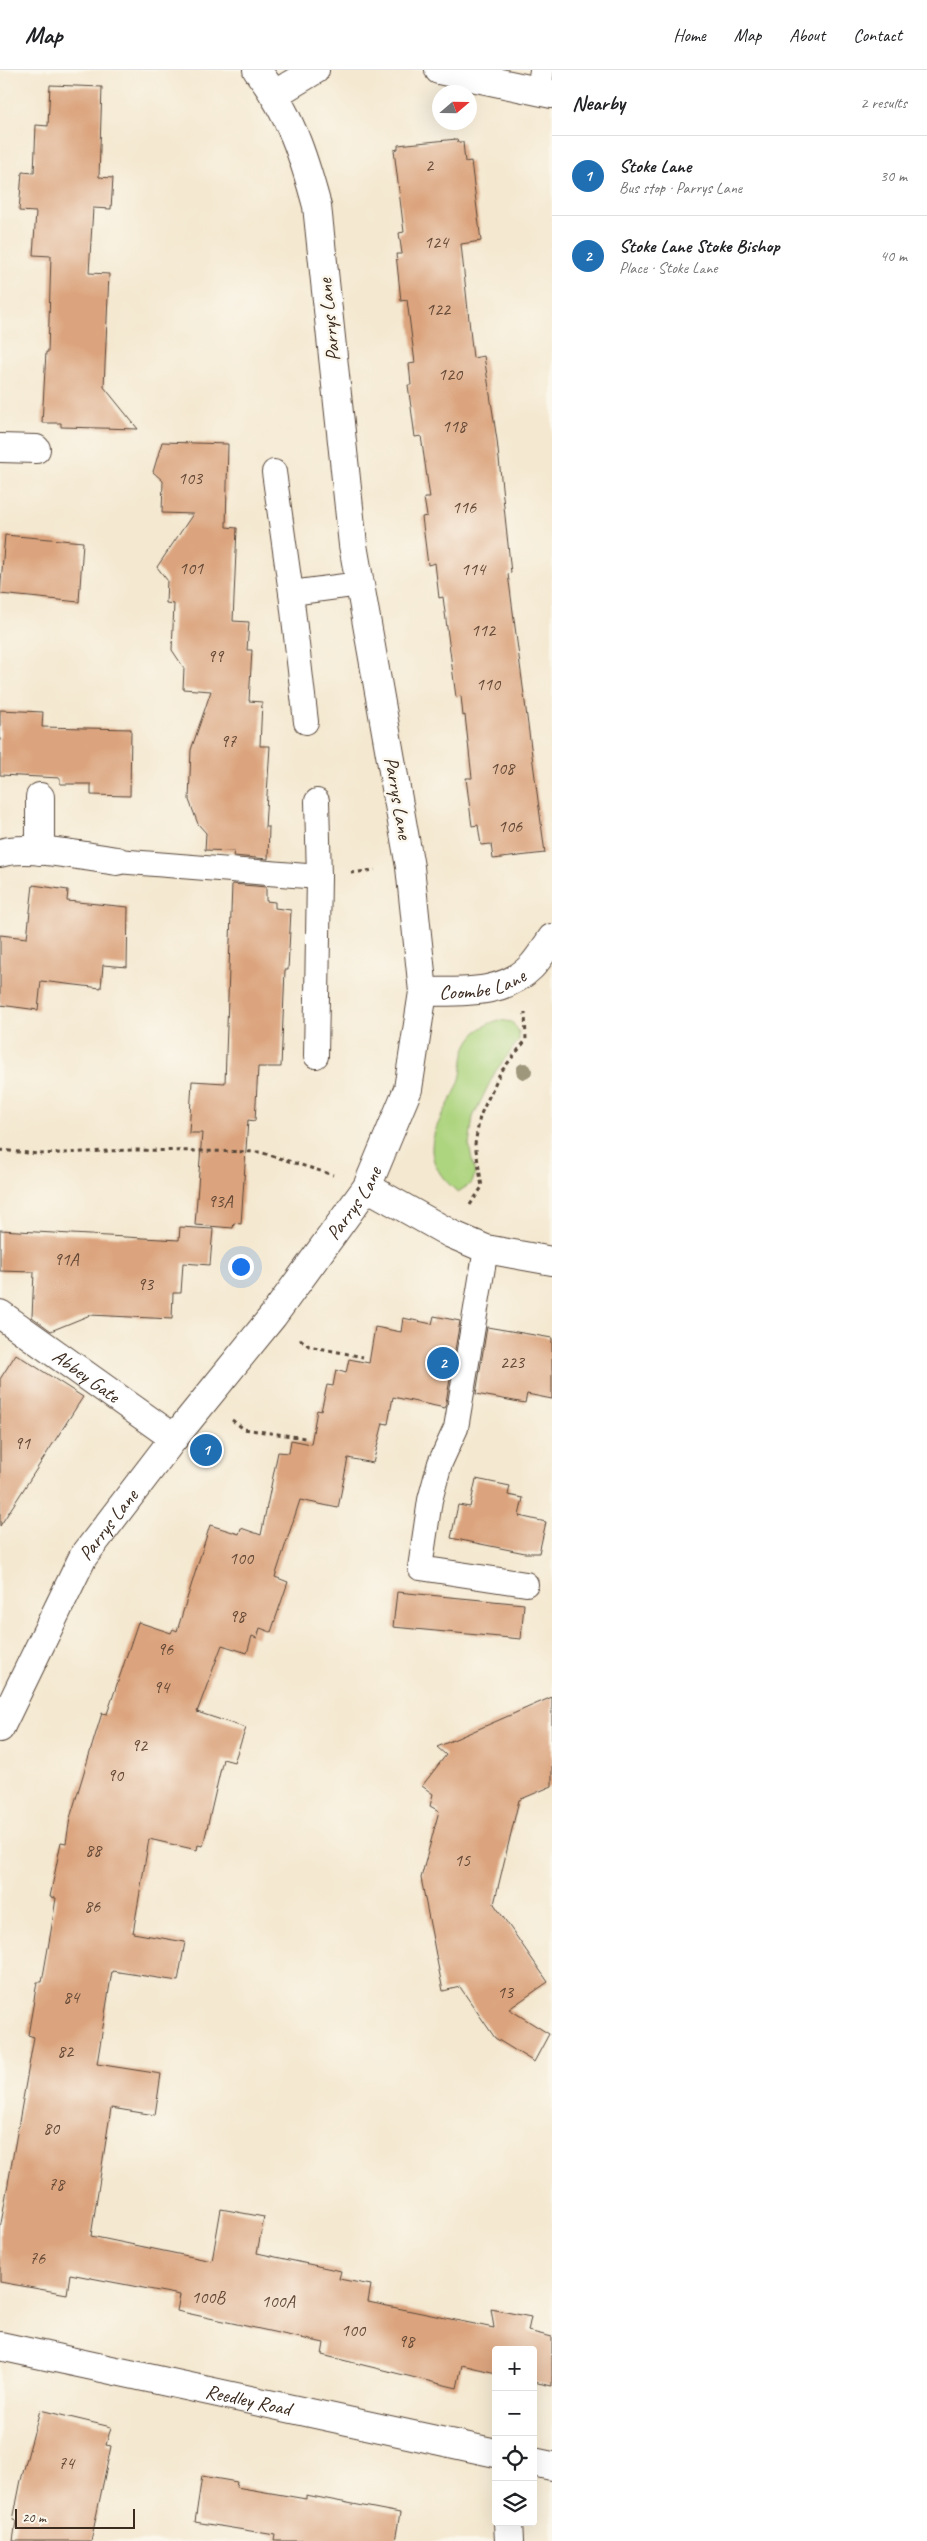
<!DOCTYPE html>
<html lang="en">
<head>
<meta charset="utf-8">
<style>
  :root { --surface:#fff; --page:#f2f2f2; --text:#202124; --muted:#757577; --line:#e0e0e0; --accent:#1f6fb2 }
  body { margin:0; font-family:Caveat,sans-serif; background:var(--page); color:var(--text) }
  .controls { position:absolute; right:15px; bottom:15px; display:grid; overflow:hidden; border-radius:5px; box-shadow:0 5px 20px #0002 }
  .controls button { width:45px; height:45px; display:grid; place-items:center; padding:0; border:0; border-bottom:1px solid var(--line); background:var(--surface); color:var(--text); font:25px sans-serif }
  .compass { position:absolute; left:432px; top:15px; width:45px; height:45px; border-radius:50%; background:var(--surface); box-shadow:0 5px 20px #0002; rotate:70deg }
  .scale { position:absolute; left:15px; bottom:12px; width:120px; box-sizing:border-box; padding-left:5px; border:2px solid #3b2a1e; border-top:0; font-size:14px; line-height:18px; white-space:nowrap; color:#3b2a1e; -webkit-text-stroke:4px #fbf7ec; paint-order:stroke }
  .you { position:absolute; left:240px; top:1196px; width:18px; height:18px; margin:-12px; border:4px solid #fff; border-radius:50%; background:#1a73e8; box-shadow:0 0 0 8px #1a73e833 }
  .badge { display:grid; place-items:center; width:32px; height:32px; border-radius:50%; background:var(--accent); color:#fff; font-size:16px; font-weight:700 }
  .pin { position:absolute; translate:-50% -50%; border:2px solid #fff; box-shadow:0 1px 5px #0006 }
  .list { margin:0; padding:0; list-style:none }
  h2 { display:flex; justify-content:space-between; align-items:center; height:65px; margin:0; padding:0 20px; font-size:21px }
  h2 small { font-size:16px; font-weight:400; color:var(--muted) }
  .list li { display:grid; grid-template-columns:32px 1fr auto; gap:15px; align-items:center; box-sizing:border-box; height:80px; padding:0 20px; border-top:1px solid var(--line) }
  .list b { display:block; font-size:19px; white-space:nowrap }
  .list p { margin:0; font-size:16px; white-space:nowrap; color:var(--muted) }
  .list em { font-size:16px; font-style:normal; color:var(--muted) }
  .icon { flex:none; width:28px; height:28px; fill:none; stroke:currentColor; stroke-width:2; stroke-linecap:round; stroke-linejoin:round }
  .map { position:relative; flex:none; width:552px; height:2471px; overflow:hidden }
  header { display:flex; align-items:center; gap:30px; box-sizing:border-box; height:70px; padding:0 25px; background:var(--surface); border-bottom:1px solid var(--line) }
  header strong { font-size:24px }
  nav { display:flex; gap:28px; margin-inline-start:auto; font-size:18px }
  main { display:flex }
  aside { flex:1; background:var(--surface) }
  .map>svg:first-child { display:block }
  .green { fill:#add47f; stroke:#747f4e }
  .building { fill:#dba47e }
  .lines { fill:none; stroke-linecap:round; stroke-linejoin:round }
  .lane-casing { stroke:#574639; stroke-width:26 }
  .street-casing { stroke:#574639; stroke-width:30 }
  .secondary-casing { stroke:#574639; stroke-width:30 }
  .path { stroke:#574639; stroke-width:3; stroke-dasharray:4 4; stroke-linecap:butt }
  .lane { stroke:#fff; stroke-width:24 }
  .street { stroke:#fff; stroke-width:28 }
  .secondary { stroke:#fff; stroke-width:28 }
  .tree { fill:#9e977b }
  .labels { text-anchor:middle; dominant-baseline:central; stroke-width:5; stroke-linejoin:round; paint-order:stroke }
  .number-label { font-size:18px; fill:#634836 }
  .street-label { font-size:20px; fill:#3b2a1e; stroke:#fbf7ec }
</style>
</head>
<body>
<header>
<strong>Map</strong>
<nav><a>Home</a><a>Map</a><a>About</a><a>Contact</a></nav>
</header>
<main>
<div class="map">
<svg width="552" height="2471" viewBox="0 0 552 2471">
  <rect width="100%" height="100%" fill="#fbf7ec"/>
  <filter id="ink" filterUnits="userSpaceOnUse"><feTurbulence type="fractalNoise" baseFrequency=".02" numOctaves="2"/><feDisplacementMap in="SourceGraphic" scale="10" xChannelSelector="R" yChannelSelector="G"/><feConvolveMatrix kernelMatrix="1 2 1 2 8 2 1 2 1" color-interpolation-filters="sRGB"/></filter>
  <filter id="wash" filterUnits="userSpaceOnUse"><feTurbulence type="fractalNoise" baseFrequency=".0096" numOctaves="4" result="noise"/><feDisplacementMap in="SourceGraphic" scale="20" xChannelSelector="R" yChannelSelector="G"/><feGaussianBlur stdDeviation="1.12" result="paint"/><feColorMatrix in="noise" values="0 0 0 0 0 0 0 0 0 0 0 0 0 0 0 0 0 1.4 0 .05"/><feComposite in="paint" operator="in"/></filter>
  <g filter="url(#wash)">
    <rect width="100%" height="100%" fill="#f4e8d0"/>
    <path class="green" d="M499 950 512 952 519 962V970L495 1002 473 1047 469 1075 475 1104 472 1113 458 1122C445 1112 433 1098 432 1081 431 1054 453 1033 460 1009 463 999 462 985 467 975 474 961 485 954 499 950Z"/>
    <g id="blocks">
      <g class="building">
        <path d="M50 15 102 17 99 107 113 108 111 139 93 138 89 203 109 204 104 317 138 359 61 357V353H42L46 282H48L51 186 33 185 36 142 19 141 22 102 34 103 36 55 48 56Z"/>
        <path d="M457 69 458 72H463L465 92 471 91 481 171 461 174 473 288 484 286 497 370 511 503 508 504 545 783 493 789 491 774 481 775 478 755 472 756 466 708H472L465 645 463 646 461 626 456 627 443 527 439 528 435 493 428 495 422 447 427 446 424 428H430L421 366 415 367 408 315H411L409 294 415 293 407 230 401 231 396 184H402L399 163 404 162 394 80 398 79V75Z"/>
        <path d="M162 372 228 374 226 457 237 458 233 551 249 552 247 580H252L249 631 262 632 260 676H270L265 757H269L268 789 233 786 234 781 205 780 206 763 198 754 189 730 191 680 211 621 183 619 184 598 172 580 174 534 166 533 167 510 157 497 193 444 162 443 163 411 153 402Z"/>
        <path d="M5 465 83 472 79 532 0 524Z"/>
        <path d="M0 640 43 642 42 657 131 659 130 726 91 725V714H60V708L0 705Z"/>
        <path d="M232 814 266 817V831L275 832V838L291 840 288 900H285L281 997H258L255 1051 248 1050 241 1154 234 1153 233 1158 195 1155 202 1063H189L192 1011 225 1013Z"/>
        <path d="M33 815 68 820 67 831 128 837 127 897 103 895 101 918 41 911 38 940 0 935V865L27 868Z"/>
        <path d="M180 1157 213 1159 210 1195 183 1193 181 1223H173L172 1249 90 1245 51 1261 32 1247 34 1202 0 1201V1160L179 1170Z"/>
        <path d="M434 1246 460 1251 445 1338 393 1327 388 1354 383 1353 373 1393 348 1388 338 1438 300 1430 275 1507 288 1512 271 1562 260 1558 257 1568 252 1566 247 1583 222 1575 197 1642 246 1658 234 1692 223 1689 203 1776 198 1775 197 1780 149 1769 133 1863 185 1872 178 1911 112 1901 97 1994 161 2004 155 2045 111 2038 91 2166 212 2191 221 2139 264 2147 257 2183 341 2201 339 2209 371 2215 368 2232 494 2258 491 2239 531 2247 528 2261 552 2267V2316L533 2312V2280H496V2303L462 2295 457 2318 322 2285 324 2273 177 2241 180 2225 70 2204 67 2224 0 2212V2159L34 1967 28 1965 37 1912H42L51 1861 56 1828 50 1827 61 1772 66 1773 70 1748 102 1643 107 1644 138 1552 171 1563 173 1559 177 1561 210 1455 239 1464 241 1458 261 1465 278 1382 289 1383 291 1370 311 1374 317 1340 321 1341 327 1315 333 1316 336 1300 346 1303 349 1289 369 1293 375 1257 401 1262 403 1248 432 1254Z"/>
        <path d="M487 1257 552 1268V1329L527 1324 525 1333 476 1324Z"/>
        <path d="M16 1284 83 1327 0 1456V1309Z"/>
        <path d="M476 1409 510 1416 508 1425 523 1428 519 1446 546 1452 539 1483H525L451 1468 458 1435 470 1437Z"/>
        <path d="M397 1522 524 1534 521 1569 393 1557Z"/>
        <path d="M552 1627V1716L519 1730 494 1834 548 1912 509 1939 549 1964 534 1992 495 1968 460 1917 443 1921 421 1808 439 1741 430 1736 433 1724 422 1716 446 1685 437 1677Z"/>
        <path d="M40 2340 111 2357 106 2375 111 2376 91 2471H13L16 2451 13 2450 21 2410Z"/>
        <path d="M202 2406 237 2412 236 2417 306 2429V2425L400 2443 395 2471H274L275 2465 195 2452Z"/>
      </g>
    </g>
  </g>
  <g filter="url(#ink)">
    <use href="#blocks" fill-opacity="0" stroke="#574639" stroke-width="1"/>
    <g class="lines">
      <g class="lane-casing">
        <g id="lane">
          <path d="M539 21 542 0"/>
          <path d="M274 402 291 523 306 652"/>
          <path d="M291 523 360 514"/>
          <path d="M117 791 319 807"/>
          <path d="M316 986 319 807 317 731"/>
          <path d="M486 1179 456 1358 440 1393 430 1430 420 1498 526 1514"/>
        </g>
      </g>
      <g class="street-casing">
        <g id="street">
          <path d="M439 0 552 24"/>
          <path d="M275 24 315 0"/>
          <path d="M0 378 36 379"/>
          <path d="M40 781V727"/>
          <path d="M0 783C27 774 87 787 117 791"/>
          <path id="s1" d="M0 1244 174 1368"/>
          <path id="s2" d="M0 2276 496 2383"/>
          <path d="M533 2392 552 2396"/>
          <path d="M508 2452 509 2471"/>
        </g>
      </g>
      <g class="secondary-casing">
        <g id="secondary">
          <path id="s3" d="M423 922C460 921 502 926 531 897 539 889 545 878 552 868"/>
          <path d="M367 1117 451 1164 486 1179 552 1191"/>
          <path id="s4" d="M0 1658 83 1487 174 1368 273 1246 367 1117 408 1019 423 922 410 797 353 475 317 136C303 84 290 44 257 0"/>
        </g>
      </g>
      <g class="path">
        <path d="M351 803 375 800"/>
        <path d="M0 1080 38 1084 132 1080 260 1082 333 1105"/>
        <path d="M470 1135 482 1117 475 1074 480 1046 500 1003 526 970 525 942"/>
        <path d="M300 1269 309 1276 363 1287"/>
        <path d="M232 1350 244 1359 305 1368"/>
      </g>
      <use href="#lane" class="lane"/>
      <use href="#street" class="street"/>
      <use href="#secondary" class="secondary"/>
    </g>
    <circle class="tree" cx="524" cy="1001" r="8"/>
  </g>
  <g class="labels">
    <g class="number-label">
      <text x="429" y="95">2</text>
      <text x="436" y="172">124</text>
      <text x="438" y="239">122</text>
      <text x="450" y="304">120</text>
      <text x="454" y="356">118</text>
      <text x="190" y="408">103</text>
      <text x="464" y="437">116</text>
      <text x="191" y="498">101</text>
      <text x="473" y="499">114</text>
      <text x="483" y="560">112</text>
      <text x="215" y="586">99</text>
      <text x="488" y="614">110</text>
      <text x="228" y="671">97</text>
      <text x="502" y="698">108</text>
      <text x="510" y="756">106</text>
      <text x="220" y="1131">93A</text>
      <text x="66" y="1189">91A</text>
      <text x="145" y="1214">93</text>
      <text x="512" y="1292">223</text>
      <text x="22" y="1373">91</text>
      <text x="241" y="1488">100</text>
      <text x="237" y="1546">98</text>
      <text x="165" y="1579">96</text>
      <text x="161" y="1617">94</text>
      <text x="139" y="1675">92</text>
      <text x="115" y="1705">90</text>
      <text x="93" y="1780">88</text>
      <text x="462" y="1790">15</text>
      <text x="92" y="1836">86</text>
      <text x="505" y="1922">13</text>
      <text x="71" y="1927">84</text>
      <text x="65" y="1981">82</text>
      <text x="51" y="2058">80</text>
      <text x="56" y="2114">78</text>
      <text x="37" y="2188">76</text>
      <text x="208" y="2227">100B</text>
      <text x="278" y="2231">100A</text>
      <text x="353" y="2260">100</text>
      <text x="406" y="2271">98</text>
      <text x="66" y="2393">74</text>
    </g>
    <g class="street-label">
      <text transform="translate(329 250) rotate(-96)">Parrys Lane</text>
      <text transform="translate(398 728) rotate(80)">Parrys Lane</text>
      <text stroke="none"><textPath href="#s3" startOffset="60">Coombe Lane</textPath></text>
      <text stroke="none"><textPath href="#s4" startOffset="636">Parrys Lane</textPath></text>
      <text stroke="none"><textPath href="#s1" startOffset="106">Abbey Gate</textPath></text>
      <text stroke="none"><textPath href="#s4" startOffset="231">Parrys Lane</textPath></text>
      <text stroke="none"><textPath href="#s2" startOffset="254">Reedley Road</textPath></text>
    </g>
  </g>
</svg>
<div class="controls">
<button>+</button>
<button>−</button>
<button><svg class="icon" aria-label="locate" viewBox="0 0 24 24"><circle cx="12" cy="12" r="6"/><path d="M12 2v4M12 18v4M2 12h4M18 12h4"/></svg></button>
<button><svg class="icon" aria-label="layers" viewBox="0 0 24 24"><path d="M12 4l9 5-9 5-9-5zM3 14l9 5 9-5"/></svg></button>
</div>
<svg class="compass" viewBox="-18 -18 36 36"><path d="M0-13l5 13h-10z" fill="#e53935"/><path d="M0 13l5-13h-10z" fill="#757577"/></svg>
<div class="scale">20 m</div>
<div class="you"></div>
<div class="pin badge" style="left:206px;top:1380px">1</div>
<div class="pin badge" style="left:443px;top:1293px">2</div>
</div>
<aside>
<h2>Nearby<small>2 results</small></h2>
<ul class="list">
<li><span class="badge">1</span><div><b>Stoke Lane</b><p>Bus stop · Parrys Lane</p></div><em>30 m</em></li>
<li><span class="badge">2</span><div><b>Stoke Lane Stoke Bishop</b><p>Place · Stoke Lane</p></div><em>40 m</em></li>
</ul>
</aside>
</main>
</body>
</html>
